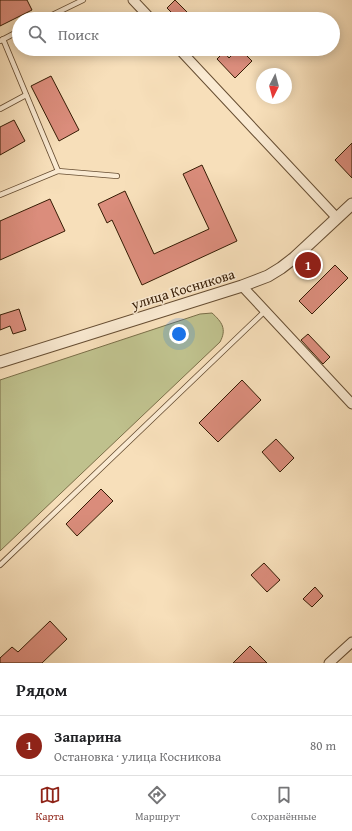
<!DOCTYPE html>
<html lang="ru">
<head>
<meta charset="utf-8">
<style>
  :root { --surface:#fff; --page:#f2f2f2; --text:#202124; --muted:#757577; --line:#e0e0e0; --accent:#8f2418 }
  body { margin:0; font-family:"Gentium Book Plus",serif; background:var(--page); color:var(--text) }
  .compass { position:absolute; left:256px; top:68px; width:36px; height:36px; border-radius:50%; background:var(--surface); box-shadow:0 2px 10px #0003; rotate:186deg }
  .you { position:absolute; left:179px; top:334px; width:14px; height:14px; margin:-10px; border:3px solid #fff; border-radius:50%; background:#1a73e8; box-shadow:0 0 0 6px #1a73e833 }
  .badge { display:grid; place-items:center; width:26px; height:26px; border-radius:50%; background:var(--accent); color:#fff; font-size:13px; font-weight:700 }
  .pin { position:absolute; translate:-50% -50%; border:2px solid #fff; box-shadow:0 1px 4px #0006 }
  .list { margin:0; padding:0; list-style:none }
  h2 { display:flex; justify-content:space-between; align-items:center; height:52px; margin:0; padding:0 16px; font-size:17px }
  h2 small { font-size:13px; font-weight:400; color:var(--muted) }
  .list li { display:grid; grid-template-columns:26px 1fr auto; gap:12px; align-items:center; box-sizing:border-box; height:60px; padding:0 16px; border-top:1px solid var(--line) }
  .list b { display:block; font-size:15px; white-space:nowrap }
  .list p { margin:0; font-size:13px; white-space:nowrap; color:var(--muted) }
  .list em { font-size:13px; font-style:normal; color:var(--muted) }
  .icon { flex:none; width:22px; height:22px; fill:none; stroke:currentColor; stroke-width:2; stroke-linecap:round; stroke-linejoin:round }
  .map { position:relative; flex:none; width:352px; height:663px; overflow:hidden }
  .search { position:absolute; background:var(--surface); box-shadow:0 2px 10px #0003; left:12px; right:12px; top:12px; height:44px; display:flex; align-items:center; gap:10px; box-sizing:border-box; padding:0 14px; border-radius:22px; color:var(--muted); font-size:15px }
  .sheet { height:112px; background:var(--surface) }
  nav { display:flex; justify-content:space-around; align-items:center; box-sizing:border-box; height:56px; border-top:1px solid var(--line); background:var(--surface); font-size:11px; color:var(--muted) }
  nav a { display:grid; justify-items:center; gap:2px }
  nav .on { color:var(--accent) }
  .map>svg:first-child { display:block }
  .green { fill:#bfc18d; stroke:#7a6e48 }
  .building { fill:#db8d7c; stroke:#361c04 }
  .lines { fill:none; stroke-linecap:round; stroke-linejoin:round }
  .service-casing { stroke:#664d32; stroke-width:6 }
  .minor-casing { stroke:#664d32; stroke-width:11 }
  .tertiary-casing { stroke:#664d32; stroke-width:13 }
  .service { stroke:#faead2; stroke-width:4.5 }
  .minor { stroke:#faead2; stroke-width:9 }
  .tertiary { stroke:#faead2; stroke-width:11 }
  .labels { text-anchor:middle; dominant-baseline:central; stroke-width:3; stroke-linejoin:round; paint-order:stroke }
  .street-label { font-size:14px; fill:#361c04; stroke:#faead2 }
</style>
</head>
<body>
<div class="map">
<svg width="352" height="663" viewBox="0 0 352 663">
  <rect width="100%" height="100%" fill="#f7dfba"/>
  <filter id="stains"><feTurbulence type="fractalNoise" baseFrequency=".005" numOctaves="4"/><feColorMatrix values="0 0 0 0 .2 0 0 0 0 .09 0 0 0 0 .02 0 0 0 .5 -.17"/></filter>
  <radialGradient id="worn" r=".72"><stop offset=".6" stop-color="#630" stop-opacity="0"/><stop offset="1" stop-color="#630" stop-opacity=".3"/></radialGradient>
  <path class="green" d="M212 313C222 322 227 329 220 342L0 551V380L200 314Z"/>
  <g class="building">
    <path d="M0 0H27L32 10 0 26Z"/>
    <path d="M175 0 194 19H178L167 8Z"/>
    <path d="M238 49H240L252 61 235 78 217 59 224 52 229 58Z"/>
    <path d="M51 76 79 130 59 141 31 86Z"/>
    <path d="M14 120 25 141 0 155V127Z"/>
    <path d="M352 143V178L335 160Z"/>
    <path d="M202 165 237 241 142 285 112 220 107 223 98 204 125 191 154 254 209 229 183 174Z"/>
    <path d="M50 199 65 231 0 260V221Z"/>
    <path d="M335 265 348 278 312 314 299 301Z"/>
    <path d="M19 309 26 330 13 334 10 326 0 330V315Z"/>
    <path d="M308 334 330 357 323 364 301 340Z"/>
    <path d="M242 380 261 400 218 442 199 423Z"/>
    <path d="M276 439 294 458 280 472 262 452Z"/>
    <path d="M101 489 113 501 77 536 66 524Z"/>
    <path d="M264 563 280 580 267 592 251 575Z"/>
    <path d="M315 587 323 596 312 607 303 599Z"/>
    <path d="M50 621 67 639 42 663H0V658L12 647 18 652Z"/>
    <path d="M250 646 267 663H233Z"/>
  </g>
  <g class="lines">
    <g class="service-casing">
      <g id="service">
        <path d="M44 19 83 0"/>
        <path d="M0 41 19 31"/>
        <path d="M0 109 26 95"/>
        <path d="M58 171 117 176"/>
        <path d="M0 195 58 171 3 39"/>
        <path d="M0 565 265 311"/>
      </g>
    </g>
    <g class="minor-casing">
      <g id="minor">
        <path d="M133 0 151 19"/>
        <path d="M179 49 337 218"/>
        <path d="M242 286 352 404"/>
        <path d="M329 663 352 642"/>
      </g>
    </g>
    <g class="tertiary-casing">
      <path id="tertiary" d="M0 362 242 286 268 276 281 268 294 258 352 204"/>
    </g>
    <use href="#service" class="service"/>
    <use href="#minor" class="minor"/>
    <use href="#tertiary" class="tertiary"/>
  </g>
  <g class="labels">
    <g class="street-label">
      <text transform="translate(183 289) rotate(-17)">улица Косникова</text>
    </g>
  </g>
  <rect width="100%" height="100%" filter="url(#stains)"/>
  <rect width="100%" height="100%" fill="url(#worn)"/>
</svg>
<svg class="compass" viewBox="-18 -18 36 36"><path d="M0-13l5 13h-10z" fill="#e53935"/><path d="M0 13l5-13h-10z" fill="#757577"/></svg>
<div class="you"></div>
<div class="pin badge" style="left:308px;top:265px">1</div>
<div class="search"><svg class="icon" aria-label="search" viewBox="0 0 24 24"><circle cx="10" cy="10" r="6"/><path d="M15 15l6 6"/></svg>Поиск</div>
</div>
<section class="sheet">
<h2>Рядом<small></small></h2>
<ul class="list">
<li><span class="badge">1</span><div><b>Запарина</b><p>Остановка · улица Косникова</p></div><em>80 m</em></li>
</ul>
</section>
<nav>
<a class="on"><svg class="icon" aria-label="map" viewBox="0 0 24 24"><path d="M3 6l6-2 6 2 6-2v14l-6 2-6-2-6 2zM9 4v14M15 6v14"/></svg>Карта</a>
<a><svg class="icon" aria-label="directions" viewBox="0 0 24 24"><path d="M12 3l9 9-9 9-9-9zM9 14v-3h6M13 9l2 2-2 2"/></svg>Маршрут</a>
<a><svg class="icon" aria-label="saved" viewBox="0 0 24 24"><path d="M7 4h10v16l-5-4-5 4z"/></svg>Сохранённые</a>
</nav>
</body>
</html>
